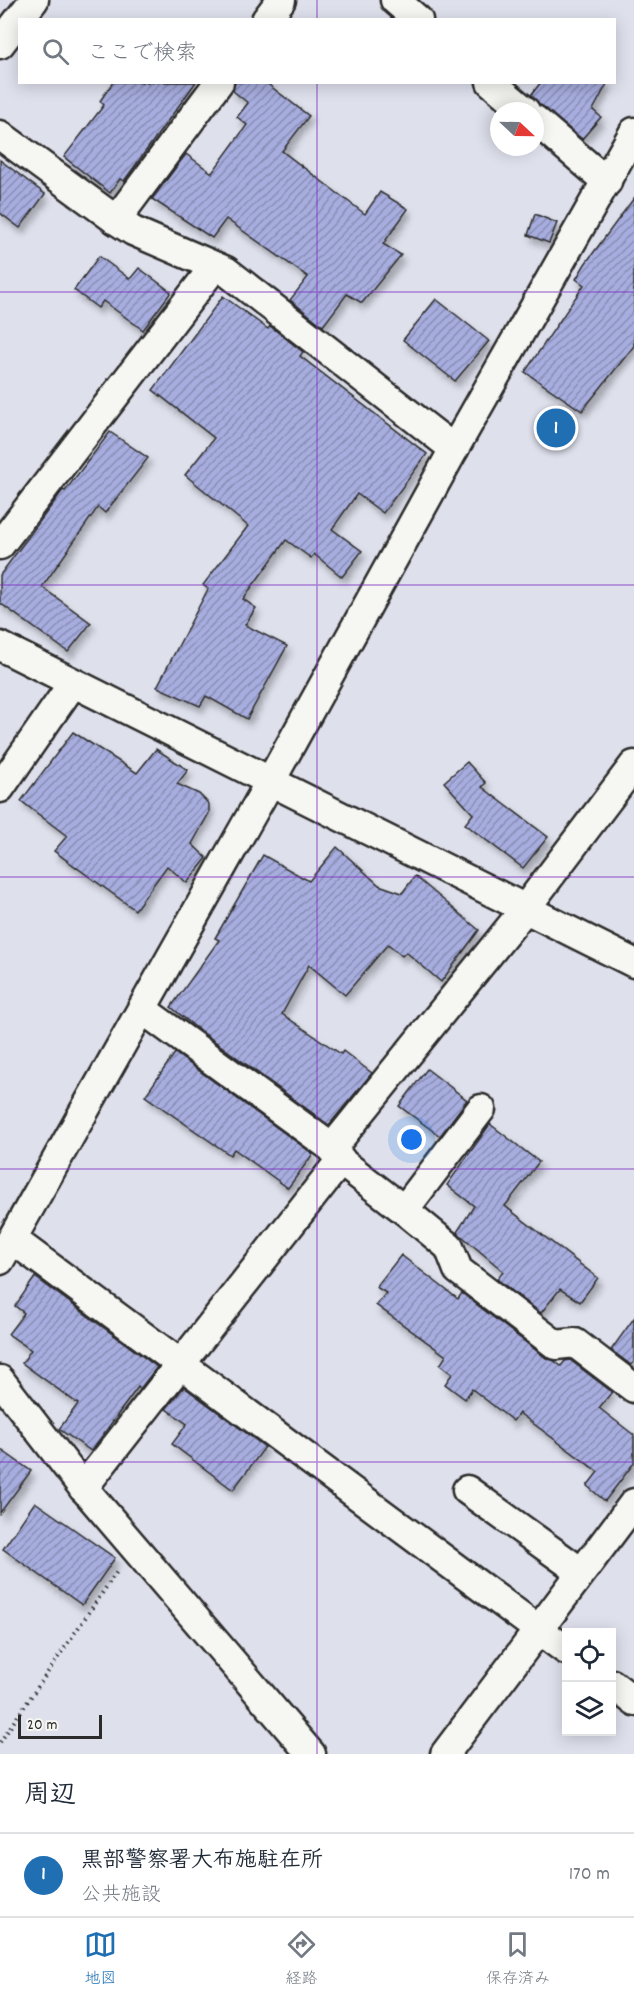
<!DOCTYPE html>
<html lang="ja">
<head>
<meta charset="utf-8">
<style>
  :root { --surface:#fff; --page:#f6f6f7; --text:#1f2937; --muted:#747a83; --line:#e0e1e3; --accent:#1f6fb2 }
  body { margin:0; font-family:Dekko,"Klee One",sans-serif; background:var(--page); color:var(--text) }
  .controls { position:absolute; right:18px; bottom:18px; display:grid; overflow:hidden; border-radius:0px; box-shadow:0 3px 15px #0003 }
  .controls button { width:54px; height:54px; display:grid; place-items:center; padding:0; border:0; border-bottom:2px solid var(--line); background:var(--surface); color:var(--text); font:30px sans-serif }
  .compass { position:absolute; left:490px; top:102px; width:54px; height:54px; border-radius:50%; background:var(--surface); box-shadow:0 3px 15px #0003; rotate:112deg }
  .scale { position:absolute; left:18px; bottom:15px; width:84px; box-sizing:border-box; padding-left:6px; border:3px solid #2b2b2b; border-top:0; font-size:16px; line-height:21px; white-space:nowrap; color:#2b2b2b; -webkit-text-stroke:4px #f6f6f2; paint-order:stroke }
  .you { position:absolute; left:412px; top:1140px; width:21px; height:21px; margin:-15px; border:4px solid #fff; border-radius:50%; background:#1a73e8; box-shadow:0 0 0 9px #1a73e833 }
  .badge { display:grid; place-items:center; width:39px; height:39px; border-radius:50%; background:var(--accent); color:#fff; font-size:20px; font-weight:700 }
  .pin { position:absolute; translate:-50% -50%; border:3px solid #fff; box-shadow:0 2px 6px #0006 }
  .list { margin:0; padding:0; list-style:none }
  h2 { display:flex; justify-content:space-between; align-items:center; height:78px; margin:0; padding:0 24px; font-size:26px }
  h2 small { font-size:20px; font-weight:400; color:var(--muted) }
  .list li { display:grid; grid-template-columns:39px 1fr auto; gap:18px; align-items:center; box-sizing:border-box; height:84px; padding:0 24px; border-top:2px solid var(--line) }
  .list b { display:block; font-size:22px; white-space:nowrap }
  .list p { margin:0; font-size:20px; white-space:nowrap; color:var(--muted) }
  .list em { font-size:20px; font-style:normal; color:var(--muted) }
  .icon { flex:none; width:33px; height:33px; fill:none; stroke:currentColor; stroke-width:2; stroke-linecap:round; stroke-linejoin:round }
  .map { position:relative; flex:none; width:634px; height:1754px; overflow:hidden }
  .search { position:absolute; background:var(--surface); box-shadow:0 3px 15px #0003; left:18px; right:18px; top:18px; height:66px; display:flex; align-items:center; gap:15px; box-sizing:border-box; padding:0 21px; border-radius:0px; color:var(--muted); font-size:22px }
  .sheet { height:162px; background:var(--surface) }
  nav { display:flex; justify-content:space-around; align-items:center; box-sizing:border-box; height:84px; border-top:2px solid var(--line); background:var(--surface); font-size:16px; color:var(--muted) }
  nav a { display:grid; justify-items:center; gap:3px }
  nav .on { color:var(--accent) }
  .map>svg:first-child { display:block }
  .building { fill:url(#building-hatch); stroke:#2b2b2b; stroke-width:1.5; filter:url(#shadow) }
  .lines { fill:none; stroke-linecap:round; stroke-linejoin:round }
  .minor-casing { stroke:#2b2b2b; stroke-width:33 }
  .path { stroke:#2b2b2b; stroke-width:4; stroke-dasharray:1.5 4.5; stroke-linecap:butt }
  .minor { stroke:#f6f6f2; stroke-width:28 }
  .grid { fill:none; stroke:#7b2cbf; stroke-width:1.5; stroke-opacity:0.55 }
</style>
</head>
<body>
<div class="map">
<svg width="634" height="1754" viewBox="0 0 634 1754">
  <defs>
    <pattern id="building-hatch" width="6" height="6" patternUnits="userSpaceOnUse" patternTransform="scale(1.5)"><rect width="6" height="6" fill="#a7adde"/><path d="M-1 1l2-2M0 6l6-6M5 7l2-2" fill="none" stroke="#888db4"/></pattern>
    <filter id="shadow"><feDropShadow dx="3.5" dy="6" stdDeviation="3" flood-color="#0004"/></filter>
  </defs>
  <rect width="100%" height="100%" fill="#dee0ec"/>
  <filter id="ink" filterUnits="userSpaceOnUse"><feTurbulence type="fractalNoise" baseFrequency=".0167" numOctaves="2"/><feDisplacementMap in="SourceGraphic" scale="12" xChannelSelector="R" yChannelSelector="G"/><feConvolveMatrix kernelMatrix="1 2 1 2 8 2 1 2 1" color-interpolation-filters="sRGB"/></filter>
  <g filter="url(#ink)">
    <g class="building">
      <path d="M113 82H196L124 181 120 179 110 193 64 157 104 105 100 101Z"/>
      <path d="M235 82H265L309 116 282 151 365 214 380 192 408 209 383 244 401 255 362 303 347 294 323 326 290 300 308 277 226 219 212 238 152 199 186 154 212 173 247 125 237 117 248 103 233 91Z"/>
      <path d="M541 82H608L593 110 601 117 582 139 540 105 531 95Z"/>
      <path d="M0 160 45 194 20 228 0 213Z"/>
      <path d="M634 198V346L582 411 525 372 584 285 576 279 585 264Z"/>
      <path d="M535 214 557 223 549 243 528 235Z"/>
      <path d="M99 256 130 279 139 268 171 292 143 330 103 301 98 308 74 290Z"/>
      <path d="M223 296 268 329 270 326 303 352 300 356 427 454 383 513 357 494 332 529 362 551 342 577 314 554 311 558 286 540 243 599 256 608 245 625 287 646 247 719 206 696 200 706 157 687 208 589 203 585 248 526 185 475 214 438 153 390Z"/>
      <path d="M436 299 489 341 455 381 403 340Z"/>
      <path d="M110 432 148 458 105 513 98 507 42 587 91 623 68 652 0 603V575L63 490 65 491Z"/>
      <path d="M73 732 137 773 156 749 188 770 177 784 199 794 209 804V813L192 844 207 858 187 883 167 866 135 910 54 851 67 836 21 801Z"/>
      <path d="M467 762 486 783 482 787 548 837 523 868 465 824 473 814 444 782Z"/>
      <path d="M337 847 379 885 402 893 415 876 479 930 441 982 406 952 402 956 388 944 345 995 309 965 282 1014 341 1054 343 1051 372 1073 329 1125 194 1026 171 1007 219 940 215 938 263 855 309 881Z"/>
      <path d="M175 1053 313 1154 288 1188 234 1149 230 1155 145 1096Z"/>
      <path d="M427 1069 467 1100 440 1136 399 1106Z"/>
      <path d="M490 1124 539 1162 505 1206 598 1278 580 1302 560 1289 541 1313 497 1279 503 1271 457 1232 474 1206 447 1185Z"/>
      <path d="M401 1255 458 1299 462 1293 546 1358 553 1360 561 1366 565 1361 570 1360 612 1392 599 1408 634 1435V1463L605 1501 587 1486 598 1472 519 1413 513 1421 472 1389 465 1399 445 1384 452 1374 440 1365 446 1356 376 1305 386 1293 376 1287Z"/>
      <path d="M35 1277 157 1367 140 1389 138 1387 91 1451 59 1429 78 1404 22 1363 31 1350 8 1334 24 1313 15 1306Z"/>
      <path d="M634 1318V1362L631 1365 611 1350Z"/>
      <path d="M184 1387 265 1447 233 1490 172 1444 187 1424 166 1409Z"/>
      <path d="M0 1449 31 1471 0 1513Z"/>
      <path d="M35 1502 115 1558 82 1605 3 1549Z"/>
    </g>
    <g class="lines">
      <g class="minor-casing">
        <g id="minor">
          <path d="M395 0 418 20"/>
          <path d="M266 20 281 0"/>
          <path d="M0 44 34 0"/>
          <path d="M491 82 525 111"/>
          <path d="M535 120 607 182"/>
          <path d="M0 135 116 220 219 82"/>
          <path d="M116 220 133 231 226 271 454 449"/>
          <path d="M0 545 214 267"/>
          <path d="M0 646 634 963"/>
          <path d="M0 788 73 683"/>
          <path d="M142 1009 332 1148 343 1163 404 1210 481 1109"/>
          <path d="M332 1148 525 909 634 765"/>
          <path d="M404 1210 449 1247 458 1270 556 1345 575 1343 634 1388"/>
          <path d="M12 1239 566 1650"/>
          <path d="M0 1260 270 782 454 449 634 132"/>
          <path d="M0 1380 81 1485 311 1754"/>
          <path d="M83 1488 341 1160"/>
          <path d="M467 1490 581 1572"/>
          <path d="M612 1684 634 1701"/>
          <path d="M445 1754 634 1503"/>
        </g>
      </g>
      <path class="path" d="M0 1742 118 1570"/>
      <use href="#minor" class="minor"/>
    </g>
  </g>
  <path class="grid" d="M317 0V20M317 82V1754M0 292H634M0 585H634M0 877H634M0 1169H634M0 1462H634"/>
</svg>
<div class="controls">
<button><svg class="icon" aria-label="locate" viewBox="0 0 24 24"><circle cx="12" cy="12" r="6"/><path d="M12 2v4M12 18v4M2 12h4M18 12h4"/></svg></button>
<button><svg class="icon" aria-label="layers" viewBox="0 0 24 24"><path d="M12 4l9 5-9 5-9-5zM3 14l9 5 9-5"/></svg></button>
</div>
<svg class="compass" viewBox="-18 -18 36 36"><path d="M0-13l5 13h-10z" fill="#e53935"/><path d="M0 13l5-13h-10z" fill="#747a83"/></svg>
<div class="scale">20 m</div>
<div class="you"></div>
<div class="pin badge" style="left:556px;top:428px">1</div>
<div class="search"><svg class="icon" aria-label="search" viewBox="0 0 24 24"><circle cx="10" cy="10" r="6"/><path d="M15 15l6 6"/></svg>ここで検索</div>
</div>
<section class="sheet">
<h2>周辺<small></small></h2>
<ul class="list">
<li><span class="badge">1</span><div><b>黒部警察署大布施駐在所</b><p>公共施設</p></div><em>170 m</em></li>
</ul>
</section>
<nav>
<a class="on"><svg class="icon" aria-label="map" viewBox="0 0 24 24"><path d="M3 6l6-2 6 2 6-2v14l-6 2-6-2-6 2zM9 4v14M15 6v14"/></svg>地図</a>
<a><svg class="icon" aria-label="directions" viewBox="0 0 24 24"><path d="M12 3l9 9-9 9-9-9zM9 14v-3h6M13 9l2 2-2 2"/></svg>経路</a>
<a><svg class="icon" aria-label="saved" viewBox="0 0 24 24"><path d="M7 4h10v16l-5-4-5 4z"/></svg>保存済み</a>
</nav>
</body>
</html>
